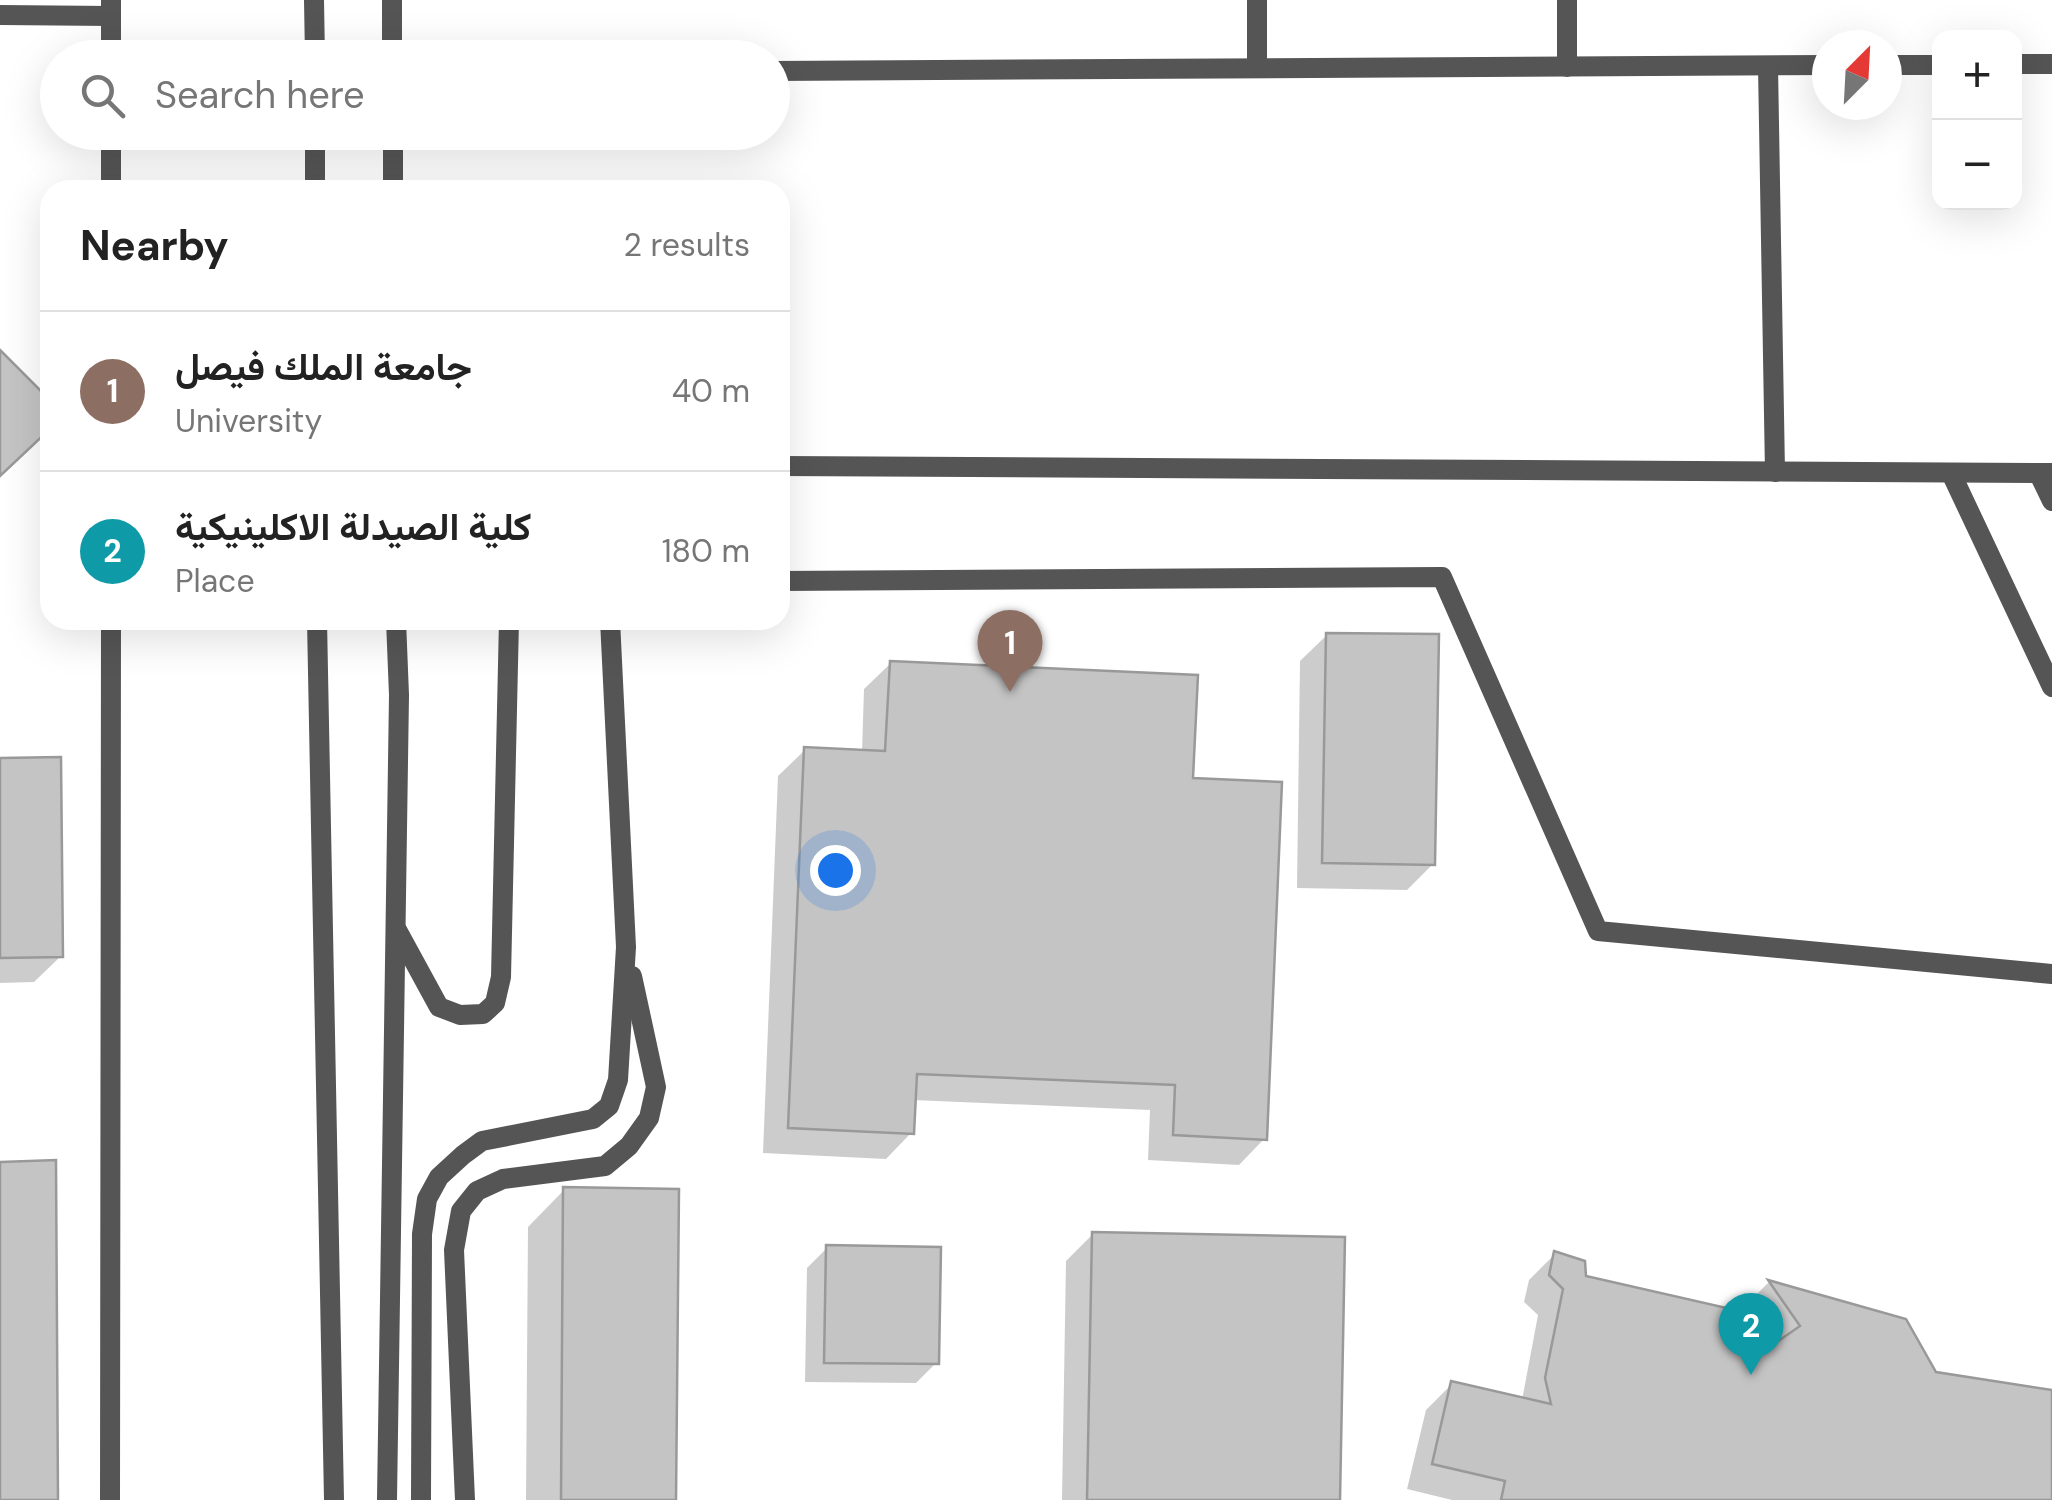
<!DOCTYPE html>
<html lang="en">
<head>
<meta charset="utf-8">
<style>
  :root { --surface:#fff; --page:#f6f6f6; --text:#222; --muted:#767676; --line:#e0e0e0; --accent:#0b8043 }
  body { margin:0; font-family:"DM Sans",Vazirmatn,sans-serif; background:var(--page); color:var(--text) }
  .controls { position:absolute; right:30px; top:30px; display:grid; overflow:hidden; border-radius:20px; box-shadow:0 10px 40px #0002 }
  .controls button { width:90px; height:90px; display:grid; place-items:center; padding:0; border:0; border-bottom:2px solid var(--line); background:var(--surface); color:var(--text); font:50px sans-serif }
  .compass { position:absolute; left:1812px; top:30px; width:90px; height:90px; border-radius:50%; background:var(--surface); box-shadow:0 10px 40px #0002; rotate:24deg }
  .you { position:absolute; left:835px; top:870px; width:35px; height:35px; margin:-25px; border:8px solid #fff; border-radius:50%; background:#1a73e8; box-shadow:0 0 0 15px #1a73e833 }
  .badge { display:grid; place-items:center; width:65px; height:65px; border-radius:50%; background:var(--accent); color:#fff; font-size:32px; font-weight:700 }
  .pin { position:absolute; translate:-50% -82px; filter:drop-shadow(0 2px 5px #0008) }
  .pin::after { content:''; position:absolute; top:52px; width:35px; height:30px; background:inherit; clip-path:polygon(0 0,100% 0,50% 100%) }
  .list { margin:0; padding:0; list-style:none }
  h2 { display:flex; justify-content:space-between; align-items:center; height:130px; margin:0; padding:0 40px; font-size:42px }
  h2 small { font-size:32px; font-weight:400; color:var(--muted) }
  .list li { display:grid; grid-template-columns:65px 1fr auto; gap:30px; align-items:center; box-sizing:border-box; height:160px; padding:0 40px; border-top:2px solid var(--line) }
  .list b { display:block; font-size:38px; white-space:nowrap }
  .list p { margin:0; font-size:32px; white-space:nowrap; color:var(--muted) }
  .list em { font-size:32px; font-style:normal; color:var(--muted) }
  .icon { flex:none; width:55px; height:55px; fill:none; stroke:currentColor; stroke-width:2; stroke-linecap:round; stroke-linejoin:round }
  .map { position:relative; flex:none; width:2052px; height:1500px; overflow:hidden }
  .search { position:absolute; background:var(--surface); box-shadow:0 10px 40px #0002; left:40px; top:40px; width:750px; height:110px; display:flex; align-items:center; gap:25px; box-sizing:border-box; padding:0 35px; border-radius:55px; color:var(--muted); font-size:38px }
  .panel { position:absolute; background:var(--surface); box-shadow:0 10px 40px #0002; left:40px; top:180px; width:750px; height:450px; border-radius:30px }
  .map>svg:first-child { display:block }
  .shadow { fill:#0003 }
  .building { fill:#c4c4c4; stroke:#999; stroke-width:2.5 }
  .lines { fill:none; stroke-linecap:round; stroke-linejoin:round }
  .service { stroke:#555; stroke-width:20 }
  .minor { stroke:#555; stroke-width:20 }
</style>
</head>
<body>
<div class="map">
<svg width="2052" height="1500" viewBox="0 0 2052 1500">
  <rect width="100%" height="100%" fill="#fff"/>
  <g class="shadow">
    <path d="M1327 635 1433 864 1407 890 1297 888 1300 661Z"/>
    <path d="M891 663 1265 1138 1239 1165 1148 1160 1150 1110 913 1100 912 1132 886 1159 763 1153 778 776 805 750 862 752 864 689Z"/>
    <path d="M0 760 61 956 34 982 0 983Z"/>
    <path d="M564 1190 674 1500H526L528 1227Z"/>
    <path d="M1093 1234 1337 1500H1062L1066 1261Z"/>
    <path d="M827 1248 936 1363 916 1383 805 1382 807 1268Z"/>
    <path d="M1555 1254 1583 1278 1766 1353 1772 1348 1743 1308 1768 1283 1904 1321 1934 1374 2052 1393V1500H1452L1407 1489 1426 1410 1452 1384 1522 1400 1538 1315 1524 1302 1529 1280Z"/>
  </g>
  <g class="building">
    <path d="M0 350 50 400V429L0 476Z"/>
    <path d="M1326 633 1439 634 1435 865 1322 863Z"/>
    <path d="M890 661 1198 675 1193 778 1282 782 1267 1140 1173 1135 1175 1085 917 1074 914 1134 788 1128 804 747 885 751Z"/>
    <path d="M61 757 63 957 0 958V758Z"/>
    <path d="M56 1160 58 1500H0V1162Z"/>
    <path d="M563 1187 679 1189 676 1500H561Z"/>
    <path d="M1092 1232 1345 1237 1340 1500H1087Z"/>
    <path d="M826 1245 941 1247 939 1364 824 1363Z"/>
    <path d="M1554 1251 1585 1261 1586 1276 1740 1311 1767 1349 1800 1326 1768 1280 1906 1319 1936 1372 2052 1390V1500H1501L1505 1481 1432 1464 1451 1381 1551 1404 1545 1378 1563 1289 1549 1275Z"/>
  </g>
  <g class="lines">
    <g class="service">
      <path d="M780 581 1442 577 1598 931 2052 974"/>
      <path d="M317 620 334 1500"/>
      <path d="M397 930 439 1007 460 1015 483 1014 495 1003 501 977 509 620"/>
      <path d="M387 1500 399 695 396 620"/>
      <path d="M421 1500 422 1234 427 1199 439 1177 463 1155 482 1141 593 1119 609 1106 618 1080 626 947 610 620"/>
      <path d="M465 1500 454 1250 461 1211 477 1191 503 1179 605 1166 629 1146 649 1118 656 1087 632 976"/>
    </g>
    <g class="minor">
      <path d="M111 0V58"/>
      <path d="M314 0 315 58"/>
      <path d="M392 0V58"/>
      <path d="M1257 0V68"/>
      <path d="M1567 0V67"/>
      <path d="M0 15 111 16"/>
      <path d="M2014 64H2052"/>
      <path d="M1887 65H1940"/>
      <path d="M1768 66 1775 472"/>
      <path d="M772 71 1827 65"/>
      <path d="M315 132V190"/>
      <path d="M393 132V190"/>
      <path d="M111 190V132"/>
      <path d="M780 466 2052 473"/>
      <path d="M1951 473 2052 687"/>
      <path d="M2039 474 2052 501"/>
      <path d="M110 1500 111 620"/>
    </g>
  </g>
</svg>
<div class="controls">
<button>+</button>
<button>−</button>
</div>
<svg class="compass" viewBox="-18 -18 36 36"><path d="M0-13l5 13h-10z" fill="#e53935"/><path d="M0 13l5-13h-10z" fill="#767676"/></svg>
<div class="you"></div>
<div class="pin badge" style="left:1010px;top:692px;background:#8d6e63">1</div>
<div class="pin badge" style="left:1751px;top:1375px;background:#0f9aa8">2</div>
<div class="search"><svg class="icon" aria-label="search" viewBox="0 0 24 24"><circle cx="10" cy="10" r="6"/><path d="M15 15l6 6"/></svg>Search here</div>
<section class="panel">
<h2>Nearby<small>2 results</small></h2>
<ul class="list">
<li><span class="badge" style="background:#8d6e63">1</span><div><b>جامعة الملك فيصل</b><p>University</p></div><em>40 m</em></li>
<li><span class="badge" style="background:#0f9aa8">2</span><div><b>كلية الصيدلة الاكلينيكية</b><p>Place</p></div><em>180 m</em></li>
</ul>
</section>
</div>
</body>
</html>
